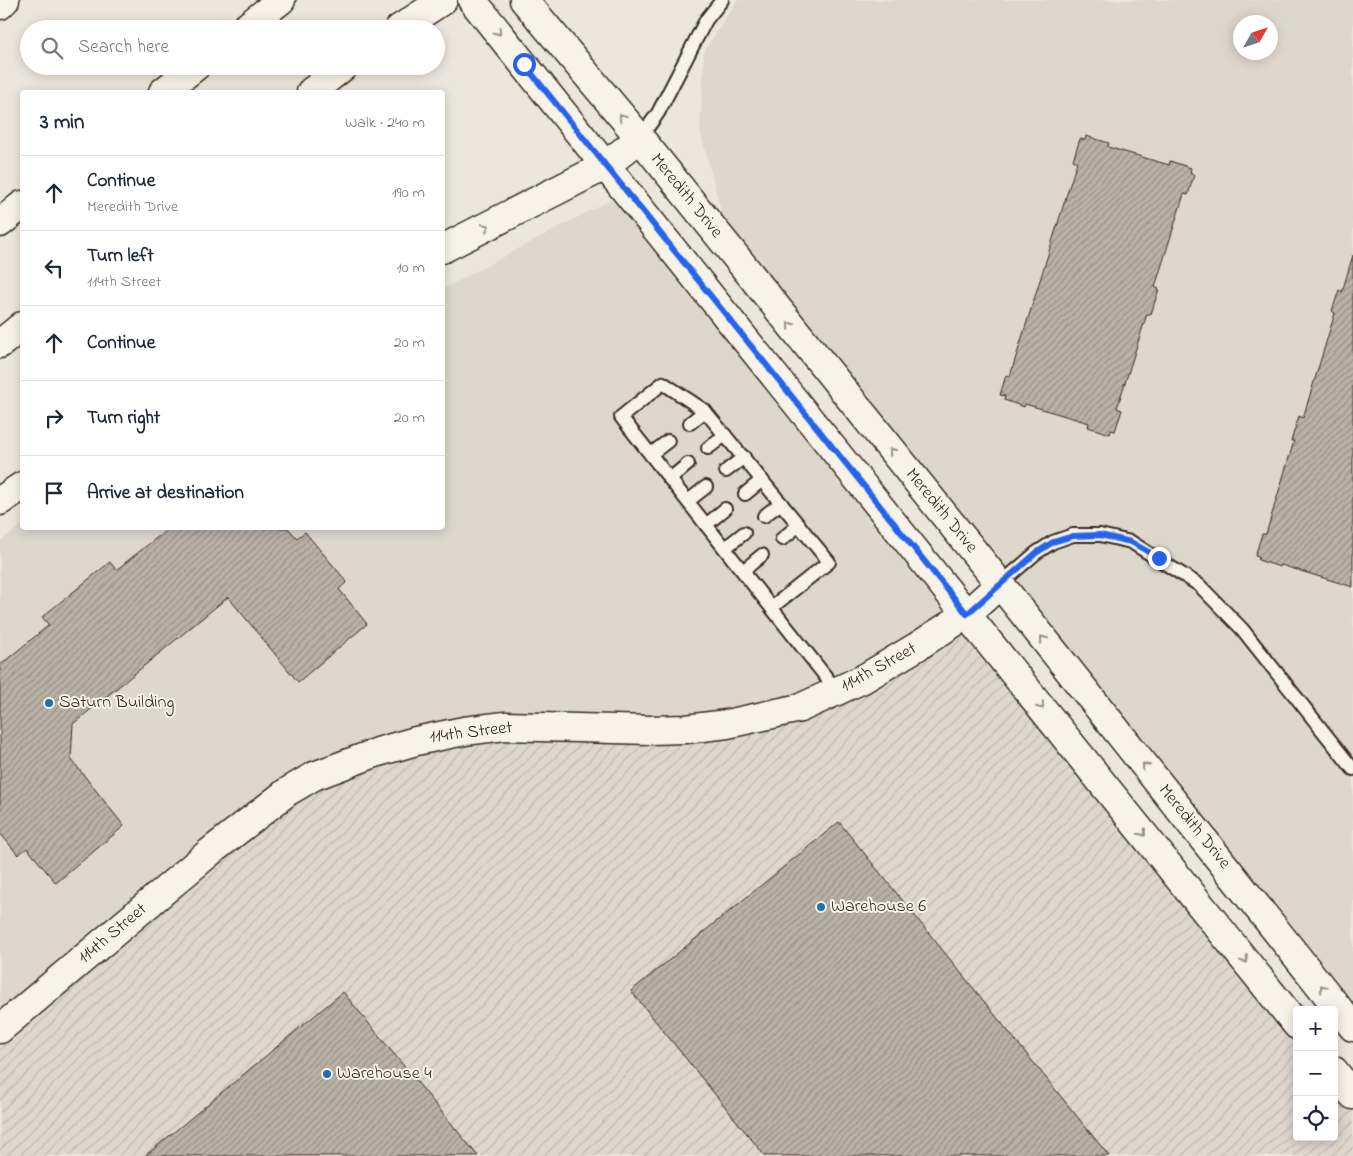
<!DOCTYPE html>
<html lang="en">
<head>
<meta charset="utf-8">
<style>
  :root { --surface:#fff; --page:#f6f6f7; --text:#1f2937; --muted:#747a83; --line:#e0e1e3 }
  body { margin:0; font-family:"Indie Flower",sans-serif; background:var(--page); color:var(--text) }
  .controls { position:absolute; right:15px; bottom:15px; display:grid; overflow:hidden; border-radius:5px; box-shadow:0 2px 12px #0003 }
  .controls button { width:45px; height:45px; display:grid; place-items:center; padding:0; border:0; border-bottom:1px solid var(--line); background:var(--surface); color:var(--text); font:25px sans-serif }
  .compass { position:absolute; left:1233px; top:15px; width:45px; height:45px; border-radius:50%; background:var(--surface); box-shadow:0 2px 12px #0003; rotate:51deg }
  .stop { position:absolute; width:15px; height:15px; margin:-11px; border:4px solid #2563eb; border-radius:50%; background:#fff }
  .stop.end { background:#2563eb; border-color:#fff; box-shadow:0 1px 5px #0008 }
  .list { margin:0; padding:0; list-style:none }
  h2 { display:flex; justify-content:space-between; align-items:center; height:65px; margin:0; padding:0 20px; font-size:21px }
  h2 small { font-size:16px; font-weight:400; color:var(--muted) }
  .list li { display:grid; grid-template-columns:32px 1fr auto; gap:15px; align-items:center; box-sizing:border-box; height:75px; padding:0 20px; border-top:1px solid var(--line) }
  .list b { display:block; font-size:19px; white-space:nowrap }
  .list p { margin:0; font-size:16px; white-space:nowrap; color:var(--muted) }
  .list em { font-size:16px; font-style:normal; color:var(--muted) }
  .icon { flex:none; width:28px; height:28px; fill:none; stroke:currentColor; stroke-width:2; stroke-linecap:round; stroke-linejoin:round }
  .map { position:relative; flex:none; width:1353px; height:1156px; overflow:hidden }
  .search { position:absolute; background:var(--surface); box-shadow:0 2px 12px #0003; left:20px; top:20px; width:425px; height:55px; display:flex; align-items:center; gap:12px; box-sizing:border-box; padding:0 18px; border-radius:28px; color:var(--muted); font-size:19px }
  .panel { position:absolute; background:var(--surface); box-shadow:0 2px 12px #0003; left:20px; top:90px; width:425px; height:440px; border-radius:5px }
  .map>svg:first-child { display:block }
  .built { fill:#ddd7cc; fill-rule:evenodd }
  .industrial { fill:url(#industrial-furrows) }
  .building { fill:url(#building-hatch); stroke:#3b2a1e }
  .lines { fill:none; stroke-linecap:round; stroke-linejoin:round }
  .service-casing { stroke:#3b2a1e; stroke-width:16 }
  .tertiary-casing { stroke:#3b2a1e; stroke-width:31 }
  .secondary-casing { stroke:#3b2a1e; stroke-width:31 }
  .motorway-casing { stroke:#3b2a1e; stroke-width:31 }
  .service { stroke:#f7f3e8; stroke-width:12 }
  .tertiary { stroke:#f7f3e8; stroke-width:28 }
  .secondary { stroke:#f7f3e8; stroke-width:28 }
  .motorway { stroke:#f7f3e8; stroke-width:28 }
  .oneway { stroke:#998e83 }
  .route { stroke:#2563eb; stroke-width:6 }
  .poi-dot { fill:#1f6fb2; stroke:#f7f3e8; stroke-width:2 }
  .labels { text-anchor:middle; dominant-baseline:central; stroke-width:4; stroke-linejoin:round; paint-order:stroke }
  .street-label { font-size:18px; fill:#3b2a1e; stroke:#f7f3e8 }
  .poi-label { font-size:18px; fill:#3b2a1e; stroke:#f7f3e8; text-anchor:start }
</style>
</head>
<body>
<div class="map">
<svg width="1353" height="1156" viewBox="0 0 1353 1156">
  <defs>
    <pattern id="industrial-furrows" width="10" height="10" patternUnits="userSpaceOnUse" patternTransform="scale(1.25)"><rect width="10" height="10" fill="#ddd7cc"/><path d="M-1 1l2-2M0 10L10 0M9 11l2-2" fill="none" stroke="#bfb9af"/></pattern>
    <pattern id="building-hatch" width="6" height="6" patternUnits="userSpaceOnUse" patternTransform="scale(1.25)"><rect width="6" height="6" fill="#bab2a7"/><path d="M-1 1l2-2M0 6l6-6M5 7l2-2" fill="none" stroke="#989187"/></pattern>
  </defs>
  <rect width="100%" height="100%" fill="#ece7dc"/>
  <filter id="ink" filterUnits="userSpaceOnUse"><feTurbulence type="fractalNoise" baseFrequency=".02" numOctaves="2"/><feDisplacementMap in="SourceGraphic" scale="10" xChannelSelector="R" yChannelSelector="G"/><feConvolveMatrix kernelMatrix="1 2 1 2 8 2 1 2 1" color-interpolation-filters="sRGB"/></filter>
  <g filter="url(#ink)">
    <g class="built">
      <path d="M737 0H1353V1027L732 253 700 130 704 52ZM1240 22H1270V52H1240Z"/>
      <path d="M627 191 967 614 918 646 0 1028V541L22 525V528H442L443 289Z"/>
    </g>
    <path class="industrial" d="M967 614 1297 1025V1137H1334V1071L1353 1095V1156H0V1029L210 852 378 752 800 708Z"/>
    <g class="building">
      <path d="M1086 136 1109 143 1108 147 1169 165 1170 161 1191 168 1190 173 1194 175 1188 195 1184 194 1155 287 1159 289 1151 314H1147L1117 408 1122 410 1115 431 1111 430 1110 434 1088 427 1089 423 1025 404 1024 407 1004 400 1005 396 1000 395 1006 375 1010 376 1077 162 1073 160 1080 139 1085 140Z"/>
      <path d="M1353 255V587L1281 565 1280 567 1258 560 1259 557 1255 556 1262 534H1266L1294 441H1291L1299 416 1303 418 1335 313 1332 311 1339 290 1342 292Z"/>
      <path d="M169 528H288L297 538 305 532 347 582 339 589 367 624 298 682 228 597 73 724 71 759 124 826 56 883 27 848 18 855 0 833V665L49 625 42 617 110 562 116 570Z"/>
      <path d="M839 822 1109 1156H765L631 991Z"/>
      <path d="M343 992 478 1156H145Z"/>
    </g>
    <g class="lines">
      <g class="service-casing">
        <g id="service">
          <path d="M640 138 658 113 706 20 722 0"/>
          <path d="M690 423 705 411"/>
          <path d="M708 448 725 435"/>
          <path d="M651 454 668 441"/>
          <path d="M726 471 744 457"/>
          <path d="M670 479 688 464"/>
          <path d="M745 494 762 480"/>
          <path d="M688 501 706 487"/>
          <path d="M764 516 781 503"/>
          <path d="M706 525 725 509"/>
          <path d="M782 539 799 525"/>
          <path d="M725 548 744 533"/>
          <path d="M743 571 762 555"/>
          <path d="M1000 584 1036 553 1053 542 1073 535H1100L1131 542 1199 585 1242 629 1353 769"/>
          <path d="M772 607 829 562 705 411 663 383 621 417 837 691"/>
        </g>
      </g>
      <g class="tertiary-casing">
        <path id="tertiary" d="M0 1029 210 852 287 792 314 776 378 752 416 741 464 731 505 726 650 730 686 729 727 724 800 708 863 679 918 646 967 614 1000 584"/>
      </g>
      <g class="secondary-casing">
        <g id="secondary">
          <path d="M472 0 1297 1025"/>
          <path d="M524 0 640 138 1000 584 1353 1027"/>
          <path d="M1334 1071 1353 1095"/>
        </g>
      </g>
      <g class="motorway-casing">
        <g id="motorway">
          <path d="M0 5 5 0"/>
          <path d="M244 29 281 0"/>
          <path d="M399 29 443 0"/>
          <path d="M163 92 196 66"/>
          <path d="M311 92 344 66"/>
          <path d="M0 223 22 205"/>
          <path d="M442 249 605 166 640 138"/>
          <path d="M0 344 22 326"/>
          <path d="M0 501 22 486"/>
        </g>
      </g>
      <use href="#service" class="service"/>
      <use href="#tertiary" class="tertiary"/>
      <use href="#secondary" class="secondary"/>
      <use href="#motorway" class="motorway"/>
    </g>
    <defs><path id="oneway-chevron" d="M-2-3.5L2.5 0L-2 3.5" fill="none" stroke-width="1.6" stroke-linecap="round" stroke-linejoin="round" transform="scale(1.25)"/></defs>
    <g class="oneway">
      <use href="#oneway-chevron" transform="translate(498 32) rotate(51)"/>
      <use href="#oneway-chevron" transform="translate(622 117) rotate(-130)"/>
      <use href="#oneway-chevron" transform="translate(486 227) rotate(-27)"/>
      <use href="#oneway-chevron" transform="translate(790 325) rotate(-129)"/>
      <use href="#oneway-chevron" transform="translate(892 451) rotate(-129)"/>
      <use href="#oneway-chevron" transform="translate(1043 639) rotate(-129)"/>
      <use href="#oneway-chevron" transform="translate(1041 706) rotate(51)"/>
      <use href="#oneway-chevron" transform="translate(1145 766) rotate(-129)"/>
      <use href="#oneway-chevron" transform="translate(1143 833) rotate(51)"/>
      <use href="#oneway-chevron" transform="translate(1245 960) rotate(51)"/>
      <use href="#oneway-chevron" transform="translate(1323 988) rotate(-129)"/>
    </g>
  </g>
  <g class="lines" filter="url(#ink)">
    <path class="route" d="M524 64 967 614 1036 553 1053 542 1073 536 1100 535 1131 542 1159 558"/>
  </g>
  <g class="poi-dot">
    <circle cx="49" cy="703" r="5"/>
    <circle cx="821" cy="907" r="5"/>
    <circle cx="327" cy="1074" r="5"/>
  </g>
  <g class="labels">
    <g class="street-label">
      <text transform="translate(686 196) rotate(51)">Meredith Drive</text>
      <text transform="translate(941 511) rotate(51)">Meredith Drive</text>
      <text transform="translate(879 668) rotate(-29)">114th Street</text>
      <text transform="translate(471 733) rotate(-7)">114th Street</text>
      <text transform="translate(1194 827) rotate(51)">Meredith Drive</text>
      <text transform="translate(113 934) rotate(-40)">114th Street</text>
    </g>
    <g class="poi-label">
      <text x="59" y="703">Saturn Building</text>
      <text x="831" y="907">Warehouse 6</text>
      <text x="337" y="1074">Warehouse 4</text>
    </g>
  </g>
</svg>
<div class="controls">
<button>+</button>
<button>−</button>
<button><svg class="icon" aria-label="locate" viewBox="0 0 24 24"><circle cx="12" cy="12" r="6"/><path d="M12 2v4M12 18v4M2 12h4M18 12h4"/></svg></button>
</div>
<svg class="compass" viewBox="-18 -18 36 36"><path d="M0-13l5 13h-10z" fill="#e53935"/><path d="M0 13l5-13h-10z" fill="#747a83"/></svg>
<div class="stop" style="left:524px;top:64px"></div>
<div class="stop end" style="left:1159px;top:558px"></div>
<div class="search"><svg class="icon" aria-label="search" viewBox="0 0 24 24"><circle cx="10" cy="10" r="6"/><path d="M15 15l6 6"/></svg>Search here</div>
<section class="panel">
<h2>3 min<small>Walk · 240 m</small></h2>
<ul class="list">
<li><svg class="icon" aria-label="ahead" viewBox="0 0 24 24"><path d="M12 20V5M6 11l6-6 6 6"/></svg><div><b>Continue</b><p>Meredith Drive</p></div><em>190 m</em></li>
<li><svg class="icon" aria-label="left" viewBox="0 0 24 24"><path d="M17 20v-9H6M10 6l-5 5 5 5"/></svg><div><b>Turn left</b><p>114th Street</p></div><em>10 m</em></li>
<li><svg class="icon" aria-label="ahead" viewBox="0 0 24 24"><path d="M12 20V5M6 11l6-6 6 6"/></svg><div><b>Continue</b></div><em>20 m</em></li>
<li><svg class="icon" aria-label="right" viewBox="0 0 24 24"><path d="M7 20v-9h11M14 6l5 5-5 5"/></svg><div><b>Turn right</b></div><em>20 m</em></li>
<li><svg class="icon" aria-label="arrive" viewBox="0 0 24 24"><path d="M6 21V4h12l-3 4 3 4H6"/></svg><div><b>Arrive at destination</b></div></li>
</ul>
</section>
</div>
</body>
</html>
